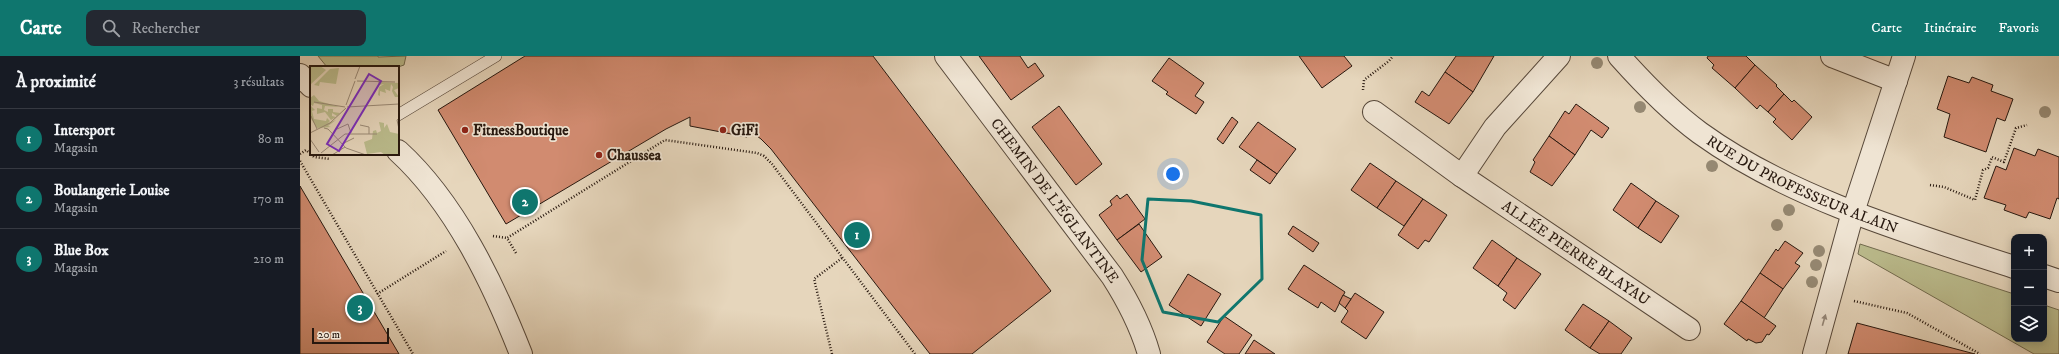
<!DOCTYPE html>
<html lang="fr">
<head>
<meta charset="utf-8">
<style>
  :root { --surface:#171b24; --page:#242831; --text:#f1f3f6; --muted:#9ea1a6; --line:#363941; --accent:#0f766e }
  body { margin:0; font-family:"IM FELL DW Pica",serif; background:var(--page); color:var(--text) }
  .controls { position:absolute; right:12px; bottom:12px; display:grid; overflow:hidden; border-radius:8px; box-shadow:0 2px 10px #0003 }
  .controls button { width:36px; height:36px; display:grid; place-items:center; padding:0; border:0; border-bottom:1px solid var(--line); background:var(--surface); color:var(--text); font:20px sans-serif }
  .scale { position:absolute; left:12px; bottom:10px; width:77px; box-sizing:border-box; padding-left:4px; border:2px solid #27180f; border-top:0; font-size:11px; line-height:14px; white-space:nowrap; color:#27180f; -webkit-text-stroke:3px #efe4d3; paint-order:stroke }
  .you { position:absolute; left:873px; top:118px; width:14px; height:14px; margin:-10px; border:3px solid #fff; border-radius:50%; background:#1a73e8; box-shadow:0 0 0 6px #1a73e833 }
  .badge { display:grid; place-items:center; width:26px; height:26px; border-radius:50%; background:var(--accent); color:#fff; font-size:13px; font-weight:700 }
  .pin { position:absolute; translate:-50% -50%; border:2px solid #fff; box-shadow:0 1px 4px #0006 }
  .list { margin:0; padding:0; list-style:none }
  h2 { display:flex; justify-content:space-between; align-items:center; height:52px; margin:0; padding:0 16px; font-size:17px }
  h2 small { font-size:13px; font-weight:400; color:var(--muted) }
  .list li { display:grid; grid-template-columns:26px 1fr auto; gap:12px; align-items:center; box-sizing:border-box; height:60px; padding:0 16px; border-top:1px solid var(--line) }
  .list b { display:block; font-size:15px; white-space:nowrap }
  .list p { margin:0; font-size:13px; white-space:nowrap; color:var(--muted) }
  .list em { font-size:13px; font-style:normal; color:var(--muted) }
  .icon { flex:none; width:22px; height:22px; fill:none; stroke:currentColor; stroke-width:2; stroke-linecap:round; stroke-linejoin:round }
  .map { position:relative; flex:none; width:1759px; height:298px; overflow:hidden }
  header { display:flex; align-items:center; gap:24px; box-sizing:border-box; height:56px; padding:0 20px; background:var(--accent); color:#fff }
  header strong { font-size:19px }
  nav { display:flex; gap:22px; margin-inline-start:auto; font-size:14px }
  .search { width:280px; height:36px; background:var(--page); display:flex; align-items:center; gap:10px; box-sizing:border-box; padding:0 14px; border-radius:8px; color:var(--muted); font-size:15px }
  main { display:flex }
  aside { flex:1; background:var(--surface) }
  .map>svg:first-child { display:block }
  .green { fill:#bbbc8d; stroke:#716a4e }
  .building { fill:#d18b70; stroke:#27180f }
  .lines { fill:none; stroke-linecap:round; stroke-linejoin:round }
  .lane-casing { stroke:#57483a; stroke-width:12 }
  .street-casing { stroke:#57483a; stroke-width:24 }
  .path { stroke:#27180f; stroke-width:2.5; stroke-dasharray:1 2; stroke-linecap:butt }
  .lane { stroke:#efe4d3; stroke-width:11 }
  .street { stroke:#efe4d3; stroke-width:22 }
  .tree { fill:#958872 }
  .oneway { fill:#95887b }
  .marked { fill:none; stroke:#0f766e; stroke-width:3; stroke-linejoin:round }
  .poi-dot { fill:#8f2418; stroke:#efe4d3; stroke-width:1.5 }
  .labels { text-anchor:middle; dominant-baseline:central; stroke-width:3.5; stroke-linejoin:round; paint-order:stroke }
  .poi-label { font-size:15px; font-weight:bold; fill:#27180f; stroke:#efe4d3; text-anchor:start }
  .street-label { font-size:15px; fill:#27180f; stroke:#efe4d3 }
  .inset-road { fill:none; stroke:#9a8a77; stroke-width:1 }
  .view { fill:#7b2cbf; fill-opacity:0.15; stroke:#7b2cbf; stroke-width:2 }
  .inset-edge { fill:none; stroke:#27180f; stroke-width:2 }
</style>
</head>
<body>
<header>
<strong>Carte</strong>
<div class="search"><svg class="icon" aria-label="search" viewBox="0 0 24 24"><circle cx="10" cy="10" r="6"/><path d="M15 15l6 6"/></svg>Rechercher</div>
<nav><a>Carte</a><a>Itinéraire</a><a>Favoris</a></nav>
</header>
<main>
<aside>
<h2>À proximité<small>3 résultats</small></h2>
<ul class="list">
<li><span class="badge">1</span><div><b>Intersport</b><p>Magasin</p></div><em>80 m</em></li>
<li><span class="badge">2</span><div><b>Boulangerie Louise</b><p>Magasin</p></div><em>170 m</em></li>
<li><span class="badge">3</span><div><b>Blue Box</b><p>Magasin</p></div><em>210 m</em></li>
</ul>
</aside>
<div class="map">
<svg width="1759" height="298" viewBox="0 0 1759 298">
  <rect width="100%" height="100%" fill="#e6d6bc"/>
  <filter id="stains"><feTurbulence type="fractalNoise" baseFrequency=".005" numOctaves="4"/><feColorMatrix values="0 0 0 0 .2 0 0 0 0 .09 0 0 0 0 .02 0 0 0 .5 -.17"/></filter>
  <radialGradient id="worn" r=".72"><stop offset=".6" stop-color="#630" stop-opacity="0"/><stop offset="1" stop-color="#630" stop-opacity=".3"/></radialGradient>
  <g class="green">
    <path d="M18 0H78V1L106 0 104 9 98 11H27Z"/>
    <path d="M1560 188 1714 238V283H1744V249L1759 254V298H1734L1558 198Z"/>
  </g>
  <g class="building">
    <path d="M225 0H573L751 235 672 298H630L471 93 461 83 449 74 447 81 390 70V61L366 73 206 168 138 54Z"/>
    <path d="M679 0H720L728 12 735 7 744 20 711 44Z"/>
    <path d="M999 0H1044L1052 10 1022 32Z"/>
    <path d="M1156 0H1194L1173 36 1145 16Z"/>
    <path d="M1408 0H1446L1455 9 1435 32 1412 12 1414 9 1407 2Z"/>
    <path d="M869 2 904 27 895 40 904 46 896 58 866 38 868 36 852 25Z"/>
    <path d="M1455 9 1477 29 1476 30 1484 38 1468 56 1460 49 1457 53 1435 32Z"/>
    <path d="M1145 16 1173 36 1149 68 1115 46 1122 35 1129 40Z"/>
    <path d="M1648 20 1669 27 1672 21 1693 29 1691 35 1713 43 1705 65 1697 62 1686 96 1644 81 1650 58 1637 53Z"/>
    <path d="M1484 38 1492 46 1494 44 1512 61 1492 84 1473 66 1476 63 1468 56Z"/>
    <path d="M1276 48 1309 72 1302 82 1291 74 1275 99 1249 80 1265 55 1269 58Z"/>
    <path d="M759 50 802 108 776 129 732 71Z"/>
    <path d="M932 61 938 66 923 88 917 83Z"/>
    <path d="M958 66 996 93 977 118 939 91Z"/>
    <path d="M1249 80 1275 99 1252 130 1230 116 1235 106 1233 104Z"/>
    <path d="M1714 92 1735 100 1738 93 1759 101V143L1757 142 1750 163 1729 156 1726 162 1704 154 1706 149 1684 142 1696 110 1706 114Z"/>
    <path d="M957 104 977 118 970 128 950 114Z"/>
    <path d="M1070 107 1096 125 1077 152 1051 134Z"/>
    <path d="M1096 125 1123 143 1104 170 1077 152Z"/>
    <path d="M1331 127 1356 145 1338 172 1313 154Z"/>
    <path d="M0 130 99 298H0Z"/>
    <path d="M827 138 845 163 817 184 799 159 812 149 810 145 817 139 820 143Z"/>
    <path d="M1123 143 1147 159 1129 186 1125 184 1118 193 1098 179Z"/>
    <path d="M1356 145 1379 160 1361 187 1338 172Z"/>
    <path d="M839 168 862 201 841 216 817 184Z"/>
    <path d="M993 170 1019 187 1013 196 988 178Z"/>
    <path d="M1192 184 1217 202 1198 230 1173 212Z"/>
    <path d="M1485 185 1503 197 1495 207 1500 210 1483 233 1460 217 1476 193 1478 195Z"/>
    <path d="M1217 202 1241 218 1215 253 1203 244 1207 237 1198 230Z"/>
    <path d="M1004 209 1045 236 1035 256 1021 246 1018 252 988 233Z"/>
    <path d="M1460 217 1483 233 1464 262 1441 245Z"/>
    <path d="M888 218 921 238 901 270 869 249Z"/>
    <path d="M1055 237 1084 256 1066 283 1041 266 1048 255 1045 252Z"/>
    <path d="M1043 239 1051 243 1045 252 1039 247Z"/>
    <path d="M1441 245 1476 270 1469 279 1467 278 1462 286 1456 287 1448 283 1447 285 1424 268Z"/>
    <path d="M1283 248 1309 265 1290 292 1265 274Z"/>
    <path d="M924 260 952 279 939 298H925L907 286Z"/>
    <path d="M1309 265 1332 282 1321 298H1300L1290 292Z"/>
    <path d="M1557 267 1675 298H1548Z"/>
    <path d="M954 284 975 298H945Z"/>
  </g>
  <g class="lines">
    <g class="lane-casing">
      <path id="lane" d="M98 59 196 0"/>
    </g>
    <g class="street-casing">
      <g id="street">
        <path id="s1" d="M646 0 812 220C828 245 841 270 849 298"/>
        <path id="s2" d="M1259 0 1195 71 1162 120 1389 273"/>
        <path id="s3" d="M1319 0C1344 28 1370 55 1400 77 1490 142 1609 177 1714 211"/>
        <path d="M1532 0 1596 25"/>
        <path d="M0 19 11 30"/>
        <path d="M1074 56 1162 120"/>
        <path d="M98 95C155 147 193 227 221 298"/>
        <path d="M1744 220 1759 225"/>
        <path d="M1514 298 1553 156 1604 0"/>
      </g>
    </g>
    <g class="path">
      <path d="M1063 34 1064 24 1089 5 1093 0"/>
      <path d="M0 98 6 94 11 98"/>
      <path d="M11 98 14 101 30 103"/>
      <path d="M0 105 113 298"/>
      <path d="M1630 129 1644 131 1675 144 1683 114 1688 112 1692 101 1704 106 1716 72 1727 69"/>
      <path d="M193 180 207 182"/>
      <path d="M216 197 207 182 365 84 457 97 464 100 472 108 615 298"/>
      <path d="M77 238 146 195"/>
      <path d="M1554 245 1607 257 1680 298"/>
      <path d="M532 298 514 223 542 202"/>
    </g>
    <use href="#lane" class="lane"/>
    <use href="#street" class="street"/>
  </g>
  <g class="tree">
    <circle cx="1297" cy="7" r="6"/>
    <circle cx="1340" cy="51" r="6"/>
    <circle cx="1745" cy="56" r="6"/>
    <circle cx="1412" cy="110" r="6"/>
    <circle cx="1489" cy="154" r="6"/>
    <circle cx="1477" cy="169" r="6"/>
    <circle cx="1519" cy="195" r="6"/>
    <circle cx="1516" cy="209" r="6"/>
    <circle cx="1512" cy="226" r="6"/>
  </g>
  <defs><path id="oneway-solid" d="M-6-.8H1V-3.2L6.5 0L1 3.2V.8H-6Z"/></defs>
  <use class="oneway" href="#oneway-solid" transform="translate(1524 264) rotate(-74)"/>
  <path class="marked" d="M848 143 891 145 961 159 962 223 918 266 863 256 842 204Z"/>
  <g class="poi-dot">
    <circle cx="165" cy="74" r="4"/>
    <circle cx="423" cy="74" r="4"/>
    <circle cx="299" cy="99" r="4"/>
  </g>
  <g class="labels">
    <g class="poi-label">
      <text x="173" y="74">FitnessBoutique</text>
      <text x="431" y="74">GiFi</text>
      <text x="307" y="99">Chaussea</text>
    </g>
    <g class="street-label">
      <text stroke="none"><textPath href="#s3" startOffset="227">RUE DU PROFESSEUR ALAIN</textPath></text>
      <text stroke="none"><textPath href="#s1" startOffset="181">CHEMIN DE L'ÉGLANTINE</textPath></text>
      <text stroke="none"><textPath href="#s2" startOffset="292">ALLÉE PIERRE BLAYAU</textPath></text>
    </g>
  </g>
  <g transform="translate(10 10)">
    <rect width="89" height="89" fill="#e6d6bc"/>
    <path d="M0 0H10L16 4 0 19ZM29 2 26 18 10 16 9 20 4 19 20 3ZM68 16 89 17V22L84 24 89 31H85L82 25 83 21 81 18 80 25 75 23 76 27 70 25V30L68 29 69 21 74 18 69 19ZM4 29 9 35 29 41 15 40 14 44 18 46V43H23V46L30 47 27 50 22 47V50L26 51 21 54 15 46 7 48V42L12 43V39L4 37 3 40 1 39 0 32ZM1 40 5 44 2 45 4 53 16 55 17 52 20 55 18 57 26 54 18 60 21 61 7 62 1 53 0 55ZM69 56 74 57V62L77 58 80 66 89 68V89H75L71 86 57 88 54 76 62 73 63 65 66 64 67 67 71 65Z" fill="#bbbc8d"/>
    <path class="inset-road" d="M45 13 50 0M47 15 85 16M4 36 35 41M36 39 45 15M37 41 89 38M1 50 7 63M89 52 87 54 89 63M50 59 59 61V68M14 62 18 63 36 82 56 89M27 63 38 58 41 67M0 67 20 57 36 42M0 73 9 86M32 78 44 72M11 87 35 68H67M22 89 35 81"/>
    <path class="view" d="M59 8 71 15 29 85 17 78Z"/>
    <rect width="89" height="89" class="inset-edge"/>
  </g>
  <rect width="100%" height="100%" filter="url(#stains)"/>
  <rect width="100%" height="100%" fill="url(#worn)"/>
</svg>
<div class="controls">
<button>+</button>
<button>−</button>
<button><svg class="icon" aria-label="layers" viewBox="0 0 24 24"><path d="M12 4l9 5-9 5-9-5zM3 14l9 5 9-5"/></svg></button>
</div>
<div class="scale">20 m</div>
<div class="you"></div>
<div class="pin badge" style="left:557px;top:179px">1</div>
<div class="pin badge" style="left:225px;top:146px">2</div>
<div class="pin badge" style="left:60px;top:252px">3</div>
</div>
</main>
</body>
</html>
